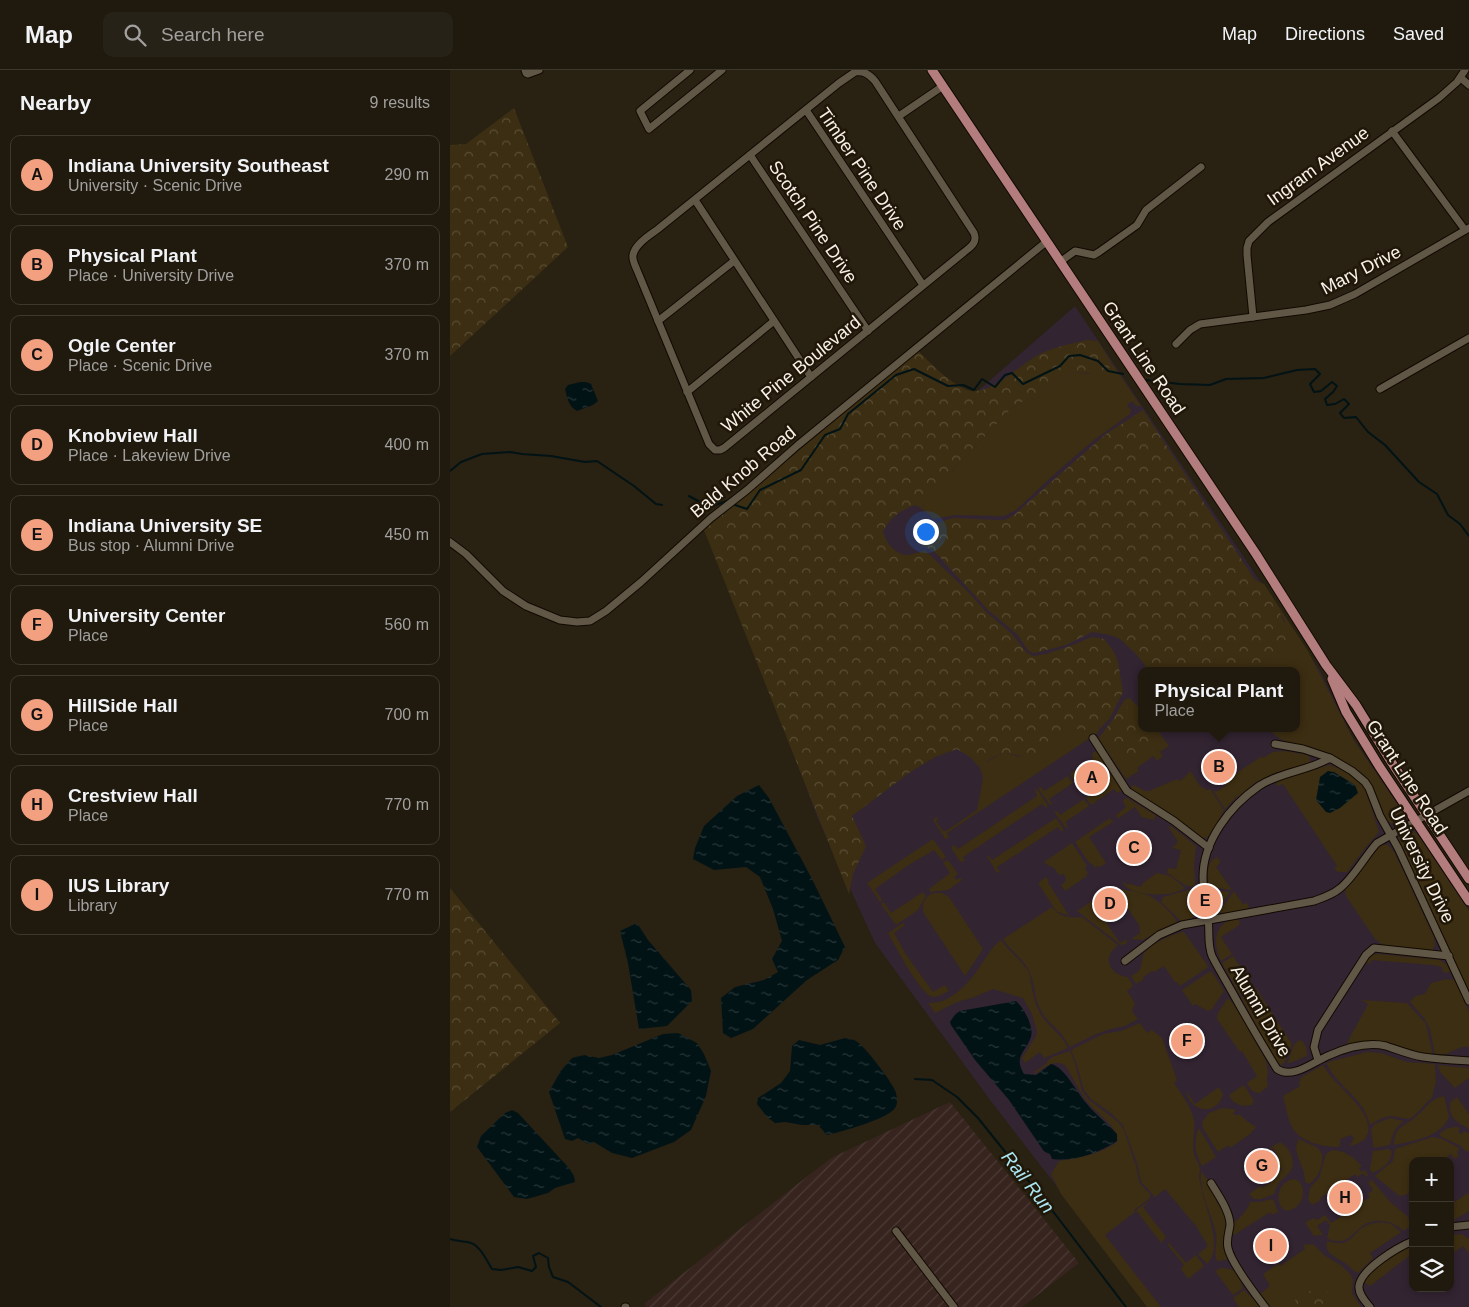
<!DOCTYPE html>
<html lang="en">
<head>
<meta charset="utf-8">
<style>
  :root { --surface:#1f190e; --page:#272217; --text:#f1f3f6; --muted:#a1a09e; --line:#3c382e; --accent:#f2a080 }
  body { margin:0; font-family:Helvetica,sans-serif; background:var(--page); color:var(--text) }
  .controls { position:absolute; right:15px; bottom:15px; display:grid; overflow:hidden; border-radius:10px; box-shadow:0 2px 8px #0003 }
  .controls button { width:45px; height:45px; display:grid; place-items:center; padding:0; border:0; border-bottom:1px solid var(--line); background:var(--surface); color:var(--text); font:25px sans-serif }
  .you { position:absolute; left:475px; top:461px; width:18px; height:18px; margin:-12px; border:4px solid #fff; border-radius:50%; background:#1a73e8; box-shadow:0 0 0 8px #1a73e833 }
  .badge { display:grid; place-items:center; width:32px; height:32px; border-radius:50%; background:var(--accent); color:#111; font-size:16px; font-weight:700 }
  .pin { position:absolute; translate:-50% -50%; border:2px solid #fff; box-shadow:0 1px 5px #0006 }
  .popup { position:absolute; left:688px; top:597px; width:162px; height:65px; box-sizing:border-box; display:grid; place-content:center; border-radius:10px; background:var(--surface); filter:drop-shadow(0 1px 4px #0005); font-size:16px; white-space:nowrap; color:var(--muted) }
  .popup b { font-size:19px; color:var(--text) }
  .popup::after { content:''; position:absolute; left:50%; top:100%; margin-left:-10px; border:10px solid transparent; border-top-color:var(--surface) }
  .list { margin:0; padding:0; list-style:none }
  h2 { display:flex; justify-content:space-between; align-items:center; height:65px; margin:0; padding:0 20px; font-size:21px }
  h2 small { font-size:16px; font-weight:400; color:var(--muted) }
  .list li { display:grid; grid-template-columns:32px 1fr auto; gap:15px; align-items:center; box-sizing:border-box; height:80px; margin:0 10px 10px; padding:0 10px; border:1px solid var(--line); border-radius:10px }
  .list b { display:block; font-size:19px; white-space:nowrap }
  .list p { margin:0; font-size:16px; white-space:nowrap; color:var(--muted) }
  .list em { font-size:16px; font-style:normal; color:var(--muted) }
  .icon { flex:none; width:28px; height:28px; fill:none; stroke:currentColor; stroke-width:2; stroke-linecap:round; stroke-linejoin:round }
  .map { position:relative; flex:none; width:1019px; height:1237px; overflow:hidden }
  header { display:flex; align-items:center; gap:30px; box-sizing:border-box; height:70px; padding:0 25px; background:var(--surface); border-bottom:1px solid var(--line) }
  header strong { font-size:24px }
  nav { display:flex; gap:28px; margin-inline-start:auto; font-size:18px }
  .search { width:350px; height:45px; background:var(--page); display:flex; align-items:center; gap:12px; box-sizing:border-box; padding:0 18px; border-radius:10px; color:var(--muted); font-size:19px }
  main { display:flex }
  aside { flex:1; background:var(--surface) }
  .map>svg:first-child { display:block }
  .industrial { fill:url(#industrial-furrows) }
  .education { fill:#322431; fill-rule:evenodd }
  .grass { fill:#3c2e12 }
  .forest { fill:url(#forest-crowns) }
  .water { fill:url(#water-ripples) }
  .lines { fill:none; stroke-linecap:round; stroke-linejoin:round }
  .stream { stroke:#021316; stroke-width:2 }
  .minor-casing { stroke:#120a01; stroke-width:9 }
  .major-casing { stroke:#120a01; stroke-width:11 }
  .minor { stroke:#615747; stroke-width:7 }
  .major { stroke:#b37d7e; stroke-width:9 }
  .labels { text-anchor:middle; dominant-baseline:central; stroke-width:5; stroke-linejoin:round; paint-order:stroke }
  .street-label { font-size:18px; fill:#f7f1e7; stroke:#201709 }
  .water-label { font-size:19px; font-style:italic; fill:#aae7f3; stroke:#201709 }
</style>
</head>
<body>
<header>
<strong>Map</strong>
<div class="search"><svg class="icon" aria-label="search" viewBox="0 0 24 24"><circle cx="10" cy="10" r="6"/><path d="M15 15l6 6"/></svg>Search here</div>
<nav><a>Map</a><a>Directions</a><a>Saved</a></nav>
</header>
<main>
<aside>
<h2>Nearby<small>9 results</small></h2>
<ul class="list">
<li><span class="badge">A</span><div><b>Indiana University Southeast</b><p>University · Scenic Drive</p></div><em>290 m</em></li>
<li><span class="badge">B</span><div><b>Physical Plant</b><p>Place · University Drive</p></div><em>370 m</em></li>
<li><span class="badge">C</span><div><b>Ogle Center</b><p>Place · Scenic Drive</p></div><em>370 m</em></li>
<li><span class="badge">D</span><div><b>Knobview Hall</b><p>Place · Lakeview Drive</p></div><em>400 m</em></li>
<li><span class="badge">E</span><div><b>Indiana University SE</b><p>Bus stop · Alumni Drive</p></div><em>450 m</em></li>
<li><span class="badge">F</span><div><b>University Center</b><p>Place</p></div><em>560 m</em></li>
<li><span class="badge">G</span><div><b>HillSide Hall</b><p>Place</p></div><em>700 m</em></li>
<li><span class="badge">H</span><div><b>Crestview Hall</b><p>Place</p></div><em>770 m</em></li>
<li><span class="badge">I</span><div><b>IUS Library</b><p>Library</p></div><em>770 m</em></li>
</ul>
</aside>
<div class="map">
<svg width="1019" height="1237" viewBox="0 0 1019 1237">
  <defs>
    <pattern id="industrial-furrows" width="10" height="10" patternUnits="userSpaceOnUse" patternTransform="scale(1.25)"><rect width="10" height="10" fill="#37241f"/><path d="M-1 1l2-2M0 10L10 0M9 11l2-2" fill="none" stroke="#4b3a35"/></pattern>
    <pattern id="forest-crowns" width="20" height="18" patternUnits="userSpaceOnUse" patternTransform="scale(1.25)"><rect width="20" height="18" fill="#3c2e12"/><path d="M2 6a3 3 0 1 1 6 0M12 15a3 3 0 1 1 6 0" fill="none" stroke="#594d34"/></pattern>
    <pattern id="water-ripples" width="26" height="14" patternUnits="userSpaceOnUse" patternTransform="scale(1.25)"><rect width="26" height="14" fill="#021316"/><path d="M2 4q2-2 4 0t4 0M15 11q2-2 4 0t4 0" fill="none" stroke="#283638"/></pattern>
  </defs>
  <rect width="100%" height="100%" fill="#292112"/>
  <path class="industrial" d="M500 1032 629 1193 572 1237H196L194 1234 381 1088Z"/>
  <path class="education" d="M625 236 869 599 903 668 1019 840V1237H700L543 1034 425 873 368 749 287 531ZM692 601H846V658H692ZM963 1091H1000V1218H963Z"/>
  <g class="grass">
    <path d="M661 292 691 336H686L682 331 677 335 681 340 680 344 644 370 610 399 566 440 554 446H547L505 445 484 449 471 438 486 424 507 395 563 337 578 329 588 328 614 307 625 302 638 304 660 297Z"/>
    <path d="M831 540 858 581 903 669 951 740 953 745 950 751 944 754 937 751C928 738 928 719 916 707 902 694 883 685 866 679 847 673 832 675 818 658H846V601H800L825 581 835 551 830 543Z"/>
    <path d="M680 628 691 640 692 658H706L719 676 710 682 713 686 707 691 703 686 687 698 689 701 676 709 648 668 660 655 673 632 676 629Z"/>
    <path d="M641 651C650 653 652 658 646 664L497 763 499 768 495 769 494 767 483 750 486 747 488 749 486 751 493 761H496L527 740 533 708 530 698 534 693 551 684 557 683 570 687 583 683 627 659 637 658 636 654Z"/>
    <path d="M835 681 857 685 860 688V692L810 710 803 714 788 727 787 726 775 739 763 721C768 722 773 718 776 715V712L783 707 782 706 812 686 813 688 823 682Z"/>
    <path d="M644 682H647L655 695V698L652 700 649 696 625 712 620 704 643 688 642 684Z"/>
    <path d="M879 695C892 698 906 708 915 718L929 762 914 779 897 802H888L884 799 887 796 833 714 828 716 826 715 828 711Z"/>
    <path d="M739 702H741L750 716 757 720 760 719 774 740C768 749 762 768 753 769L681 719 682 716 684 715 695 721H699L727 709 730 711 737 705Z"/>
    <path d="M660 705 663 706 671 719V721L667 723 664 719 641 735 636 728 659 712 657 708Z"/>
    <path d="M618 706 623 713 599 729 602 734 600 735 588 718 591 717 594 721Z"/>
    <path d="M587 719 598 736 596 738 592 734 513 787 515 791 510 792 502 779V776L504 775 508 779 587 726 585 721Z"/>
    <path d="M677 728 705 745V748L703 750 692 747 685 737 669 748 665 746 676 737 673 732 674 729Z"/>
    <path d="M634 729 639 736 615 752 618 757 616 758 604 742 607 741 610 745Z"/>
    <path d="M606 748 614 760 611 761 608 757 547 797 550 802 547 803 537 786H539L542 790Z"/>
    <path d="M660 748 663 752 639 767 656 793 650 797 648 796 645 798 642 793 640 794 625 772Z"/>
    <path d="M718 756 722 757 746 776 744 796 745 814 744 816C732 818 727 807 717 803L718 798 726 799 731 780 722 778 728 772Z"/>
    <path d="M960 760 967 764 1019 841V922L949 770 950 765Z"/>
    <path d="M483 769 496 787 492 790 484 780 457 796 425 819 432 830 430 832 417 813Z"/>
    <path d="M622 773 637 796 635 798 638 803 636 805 637 806 615 821 611 815 616 811V808L613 804 609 805 604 798 596 794 594 792Z"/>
    <path d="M931 774 938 775 944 782 958 811 984 868 985 875 982 881 935 876 925 869 896 826 895 819 916 789Z"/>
    <path d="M767 787 769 789 770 793 766 797 782 820 760 817 759 816C758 805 755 793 767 787Z"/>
    <path d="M498 790 508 804 504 807 507 810 510 808 512 810 498 820 480 822 479 819 500 803 493 792Z"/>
    <path d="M707 803 721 806 735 818C731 820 727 822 723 823 711 826 679 825 673 813L675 812 677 815 680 814 691 817 693 813Z"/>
    <path d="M596 807 599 811 598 812 619 846 606 841 588 813Z"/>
    <path d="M745 818 748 843 742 848 731 851 711 832 713 827Z"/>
    <path d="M671 819C681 821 694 823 702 827 710 832 723 844 727 852L711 859 693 870 681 869 690 863 689 855 666 821Z"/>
    <path d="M760 819 780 822 767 841C761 836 758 826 760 819Z"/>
    <path d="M784 821 793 834 797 833 799 837 797 839 775 844 770 843 769 842Z"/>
    <path d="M473 822 476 826 468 840 446 855 431 834 434 832 441 843Z"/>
    <path d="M484 823H492L499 827 533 879 515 906 473 842C472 833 475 826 484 823Z"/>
    <path d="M642 831 670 873 677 869 676 874 671 875 627 841Z"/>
    <path d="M602 837C609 847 620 848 632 847L668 875C666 877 664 879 662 881 653 894 665 906 678 907L683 916 677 921 685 933 682 941 688 949 675 956 657 960 644 965 620 977C616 972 613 966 609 961 603 955 597 951 593 944 584 930 586 920 581 906 576 890 561 882 553 869Z"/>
    <path d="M786 849 789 850 790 854 788 856 771 867 782 884 771 891C763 874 763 852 786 849Z"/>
    <path d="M453 853 455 855 444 863 455 883 483 922 495 915 499 921C494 923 489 927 484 927 471 927 445 875 438 863Z"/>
    <path d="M734 862 758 896 757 898 730 916 727 912H725L714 896 704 902 702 901 693 907 694 909 686 914 681 906C693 900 690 897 693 886 695 876 724 863 734 862Z"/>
    <path d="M551 870C559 882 572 890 579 903 581 908 581 913 582 919 584 928 586 936 591 945 599 957 612 965 618 978L594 988 590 982 575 993 572 988 586 966 587 961 582 944 573 928 543 919 522 928 507 932 485 943 478 933C500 934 517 915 529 898 536 888 541 877 551 870Z"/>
    <path d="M928 884 990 890 997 895 1000 901 997 903 993 902 992 897 983 895 922 890 920 894 916 892 915 890 920 885Z"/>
    <path d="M783 886 804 917 790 925 772 893Z"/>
    <path d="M759 902H762L774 921 762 939 758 941 745 934 743 936 732 920Z"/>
    <path d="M997 909 1004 910 1006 912 1019 942V977C1006 975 1000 987 985 985L980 959 974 948 960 932 965 926 975 924 981 913Z"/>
    <path d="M806 918 842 974 834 993H833L832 996 825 989 791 927Z"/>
    <path d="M777 929 780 930 788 941 816 991 818 1002 817 1009 818 1016 810 1023C803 1023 800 1019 797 1013L807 1006 792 981 790 982 767 949 768 943Z"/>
    <path d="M911 930 957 933 976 954 983 985 967 984 942 976 889 979V976L896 975 918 934Z"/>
    <path d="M690 953 697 963 702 960 712 968 727 1010 724 1013C731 1023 739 1034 743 1046 747 1059 741 1071 744 1084 745 1089 749 1093 750 1098 750 1101 749 1103 749 1106 749 1111 751 1116 752 1121 756 1141 774 1178 757 1194L748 1184 758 1176 746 1156 715 1119 705 1127 691 1112 687 1093 673 1055 662 1044 641 1029 634 1020 626 992 621 980 653 964 671 961Z"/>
    <path d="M849 970C856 972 857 979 857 986L837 994 844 975Z"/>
    <path d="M620 981 625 993 632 1021 638 1029 668 1052 673 1058 686 1096 689 1111 690 1114 700 1124V1128L684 1140 685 1142 655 1165 711 1237H697L611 1124 601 1104 609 1091C629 1088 651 1084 667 1072 671 1061 650 1045 643 1038 630 1025 625 1010 615 995 604 989 594 997 585 1004L584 1002 597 993V991L602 987Z"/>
    <path d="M917 982 931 983 957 992 985 994 986 1011 982 1027 964 1046 959 1049 941 1046 932 1048 920 1055C918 1050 917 1045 914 1040 904 1023 886 1013 876 993L886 990Z"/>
    <path d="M873 995C877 1001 880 1006 885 1011 895 1022 930 1051 915 1069 912 1072 906 1074 902 1076H900L904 1068 901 1065 890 1069V1075L889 1077C873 1077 850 1072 842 1057 837 1048 836 1036 833 1026L850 1016 849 1012 851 1010 850 1008Z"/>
    <path d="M988 995 1019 998V1008L1005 1018 990 1002Z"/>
    <path d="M794 1015 804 1031 802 1035C792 1037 786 1035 780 1028V1024Z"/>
    <path d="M769 1017 773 1024C768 1046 741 1043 736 1022V1021L745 1034Z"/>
    <path d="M994 1026 999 1047C991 1067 963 1071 944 1075 944 1055 957 1056 968 1045 978 1036 980 1029 994 1026Z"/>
    <path d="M1007 1027 1019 1044V1059C1008 1053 998 1047 1000 1033Z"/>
    <path d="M772 1038 783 1039 786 1040 783 1043 786 1046 789 1044 797 1051 806 1057 800 1064 780 1078 778 1075 768 1082 753 1058 752 1052 759 1043Z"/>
    <path d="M940 1048 954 1051C945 1057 942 1065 940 1075L924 1078 923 1075 921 1059 925 1054Z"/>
    <path d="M1007 1057 1010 1058 1008 1062 1012 1064 1014 1061 1019 1063V1080L1017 1082 1009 1075 990 1066V1063L998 1058Z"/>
    <path d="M749 1058 766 1087 752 1096C745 1084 743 1071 749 1058Z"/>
    <path d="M983 1067 992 1069 1009 1078 1007 1083 1009 1086 1004 1089 1001 1084 991 1091H963V1115L958 1118 960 1122C956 1125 953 1127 948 1125L925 1106 943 1091 945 1079Z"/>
    <path d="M849 1069 868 1078 872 1084C873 1095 869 1108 859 1114L855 1112C855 1108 854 1103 853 1100 850 1089 842 1079 849 1069Z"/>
    <path d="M830 1072C839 1077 846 1090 841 1100 838 1105 833 1108 829 1113 827 1116 825 1120 824 1124L811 1129H804L799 1124 810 1116 812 1118 824 1110 822 1106 832 1100 826 1090 829 1088 823 1078 815 1081Z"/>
    <path d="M939 1079 942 1082C940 1095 933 1098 922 1103L920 1098 923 1081Z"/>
    <path d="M882 1080C896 1081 902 1086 912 1096L909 1098 911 1102 915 1100 918 1105 916 1107 913 1103 907 1107 905 1104 870 1128 871 1130 862 1135 858 1129 860 1118 869 1108 876 1084Z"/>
    <path d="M751 1101 760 1113 766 1131 773 1141 776 1150 774 1173 779 1188 776 1190 767 1191C763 1182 768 1173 766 1163 761 1142 749 1123 751 1101Z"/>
    <path d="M845 1109C861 1116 851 1144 834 1140 823 1130 829 1110 845 1109Z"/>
    <path d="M922 1110 940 1132 957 1146 960 1152 959 1156 954 1161C942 1150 923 1146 910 1158 898 1168 895 1175 878 1169L877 1167 880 1156 876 1150 867 1156 872 1163V1165L864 1166 856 1154V1152L863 1148 867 1150 875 1145 881 1153 894 1145 892 1141 900 1136 902 1139 920 1127 918 1124 923 1120 918 1112Z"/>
    <path d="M1018 1123 1019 1125V1141L1004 1150 1000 1151V1135Z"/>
    <path d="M703 1128 693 1137 716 1167 711 1173 686 1140Z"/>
    <path d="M821 1129 824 1131 828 1142 822 1145 820 1142 784 1165 782 1164 784 1153C791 1146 797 1142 800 1132H810Z"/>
    <path d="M931 1152 941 1154 950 1161V1163L920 1183 923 1188 908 1203C903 1201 900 1197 895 1193 887 1187 874 1184 877 1171 882 1172 888 1174 893 1173 901 1171 905 1163 912 1158 918 1154 923 1153 931 1152Z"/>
    <path d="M1011 1164 1019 1169V1183L1013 1176 1000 1185V1165Z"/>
    <path d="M719 1173 736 1193 746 1185 754 1196 738 1209 731 1199 734 1195 717 1174Z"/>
    <path d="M863 1174 874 1185 892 1196 901 1205 903 1210 902 1223 911 1237H821L812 1227 811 1223 820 1216 813 1204 828 1194 830 1196 855 1179 853 1175Z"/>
    <path d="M963 1175V1183L920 1216 913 1212C928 1196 943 1184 963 1175Z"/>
    <path d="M771 1198C779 1198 788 1200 790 1209 791 1212 791 1215 793 1218L783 1225 765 1201Z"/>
    <path d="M794 1220 811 1237H789L783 1228Z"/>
  </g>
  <g class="forest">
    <path d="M64 38 118 177 0 286V75L16 74Z"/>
    <path d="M637 270 648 271 661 292 660 297 650 304 625 302 614 307 588 328 578 329 563 337 507 395 486 424 471 438 465 435C451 440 439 448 433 462 436 473 446 486 459 485 464 484 470 482 475 480L521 525 536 542 562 564 576 582 583 586 596 584 623 575 642 567 654 569 664 582 668 592 673 622 660 648 648 661 650 658 649 655 641 651 637 654V659L635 660 627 659C613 667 598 678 583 684 569 689 568 684 557 683 549 683 534 691 530 698L520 687 507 679 485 687 459 703 402 746 416 776 403 804 399 824 254 460 468 281C483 295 498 312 517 320 539 328 572 292 592 283 606 277 622 273 637 270Z"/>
    <path d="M693 340 805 510 814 514 831 540 830 543 838 561 839 567 825 581 800 601H695V595L686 584 670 569 661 565 649 563 642 562 616 575 585 583 580 582 577 579 567 564 539 541 485 482 467 472 465 466 467 462 472 458 503 448 546 450H555L564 445 641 377 656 364Z"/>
    <path d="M671 636C683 637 692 646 692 658H696L695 663 702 674 703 680 680 697 654 661 664 648Z"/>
    <path d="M0 818 110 953 0 1042Z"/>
    <path d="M873 1220 880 1224 887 1237H848L845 1230C850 1220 863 1221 873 1220Z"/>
  </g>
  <g class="water">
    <path d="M130 312H136L141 314 148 331 143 335 127 341C119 337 117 328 115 319L118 315Z"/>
    <path d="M878 701 884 702 905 715 908 723 890 738 880 743 876 742 866 730 870 707Z"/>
    <path d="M309 715 319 728 362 809 395 877 388 890 357 910 303 959 281 968 273 963 271 928 285 917 314 910 328 902 322 889 332 871 323 839 310 807 296 797 264 800 243 789 245 778 254 756 287 726Z"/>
    <path d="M187 853 198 870 241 920 242 931 217 956 189 959 178 893 170 861Z"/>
    <path d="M566 931C574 938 584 956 581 967 576 982 563 986 574 1004L586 1005 601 994C615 997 627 1023 637 1034 646 1045 657 1053 667 1064V1071C650 1083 622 1092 602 1089L600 1084 595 1082 593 1080 559 1030 525 990 501 955 500 952C503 947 505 944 510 941Z"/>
    <path d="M228 963 247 973 254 984 261 1001 256 1026 241 1060 224 1072 182 1088 162 1083 144 1072 138 1074 128 1068 122 1071 115 1069 99 1022 110 1002 122 988 134 985 149 988 162 985 213 964Z"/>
    <path d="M395 968C398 969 403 969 406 971 414 975 444 1014 446 1023 447 1028 448 1034 445 1038 438 1049 391 1062 377 1065L368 1055H352L335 1052 325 1053 317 1047 307 1034 308 1028 331 1013 340 1001 342 976 349 970 370 975Z"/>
    <path d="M62 1040 68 1043 119 1098 124 1106 125 1112 105 1118 98 1123 77 1129 64 1127 27 1077 31 1066 55 1043Z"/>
  </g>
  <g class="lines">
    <g class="stream">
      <path d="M695 310 730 314 760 315 776 309 814 308 847 300 865 299 870 304 860 314 864 322 871 321 882 312 887 316 883 322 875 329 877 335 885 334 894 329 899 334 890 343 894 348 906 347 918 362 935 375 969 412 987 424 998 445 1010 454 1019 466"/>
      <path d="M0 401 11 392 32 384 60 382 72 384 101 386 135 392 147 391 184 416 206 434 212 435"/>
      <path d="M239 426 259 437 277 431"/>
      <path d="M285 435 297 439 310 420 351 400 375 365 390 359 398 344 446 305 464 299 498 316 513 315 524 320 532 309 545 317 555 305 562 303 573 314 610 296 619 286 630 285 648 291 658 301 673 304"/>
      <path d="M465 1009 482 1010 507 1027 528 1048 605 1144 676 1237"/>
      <path d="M0 1169C6 1171 11 1171 17 1172 29 1173 36 1189 42 1199L51 1200 68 1197 82 1201 86 1197 83 1186 89 1183 98 1188 99 1197 103 1207 118 1212 151 1237"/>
    </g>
    <g class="minor-casing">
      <g id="minor">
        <path d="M75 0 76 3 78 4 89 0"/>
        <path d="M240 0 190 41 199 59 272 0"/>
        <path d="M405 2C414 1 419 4 425 11L524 163C528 173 520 177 513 183L274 378 270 380H265L259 374 187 200C185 195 182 190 183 185 185 174 200 165 208 159L389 13Z"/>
        <path d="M1011 8 1019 15"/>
        <path d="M356 40 473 215"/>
        <path d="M449 46 493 16"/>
        <path d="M942 61 1015 160"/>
        <path d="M300 85 418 261"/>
        <path d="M245 130 361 307"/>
        <path d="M610 192 625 181 644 185 649 182 687 155 696 140 751 97"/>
        <path d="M803 247 797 185V178L799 171 818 152 989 28 1007 12 1015 0"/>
        <path d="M208 251 284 191"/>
        <path d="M726 274 740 260 750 254 856 240 880 235 905 224 1019 158"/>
        <path d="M930 319 1019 268"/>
        <path d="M237 322 324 251"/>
        <path d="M0 472 16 484 53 521 76 536 110 550 127 552 140 551 156 541 191 512 261 448 297 420 348 375 596 172"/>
        <path d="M643 668 677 721 724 751 759 778"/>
        <path d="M825 674 853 679 880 688"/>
        <path d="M675 891 709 865 732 855 864 831C872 828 882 825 889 819 902 810 915 786 927 773L1019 721"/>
        <path d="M1019 931 948 778 930 746 919 718 915 712 902 701 880 688C858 701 830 702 809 716 780 736 753 771 753 807 753 821 756 835 758 849 760 862 757 874 762 886 768 898 775 909 781 920 796 947 811 973 827 999 843 1010 864 991 880 985 896 978 918 972 936 976 948 980 960 985 973 987 988 989 1004 990 1019 991"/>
        <path d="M868 990 864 977 868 960 916 885 924 878 999 886"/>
        <path d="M761 1113C768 1125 780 1141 780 1155 779 1163 776 1170 778 1178 781 1193 805 1224 815 1237"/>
        <path d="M1000 1157 1019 1155"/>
        <path d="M446 1161 504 1237"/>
        <path d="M175 1237H176"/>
        <path d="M920 1237C915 1231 908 1224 909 1216 911 1199 948 1177 963 1171"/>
      </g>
    </g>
    <g class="major-casing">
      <g id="major">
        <path d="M482 0 806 484 876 595 906 635 940 690 1019 809"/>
        <path d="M882 609 896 642 929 696 1019 831"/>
      </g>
    </g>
    <use href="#minor" class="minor"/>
    <use href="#major" class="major"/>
  </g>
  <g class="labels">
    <g class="street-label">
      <text transform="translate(868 96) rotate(-36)">Ingram Avenue</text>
      <text transform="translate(412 99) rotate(56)">Timber Pine Drive</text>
      <text transform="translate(363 152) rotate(56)">Scotch Pine Drive</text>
      <text transform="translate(911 200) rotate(-27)">Mary Drive</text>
      <text transform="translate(694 288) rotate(56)">Grant Line Road</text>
      <text transform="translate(341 304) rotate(-39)">White Pine Boulevard</text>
      <text transform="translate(293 402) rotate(-40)">Bald Knob Road</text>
      <text transform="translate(957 707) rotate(57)">Grant Line Road</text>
      <text transform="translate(972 795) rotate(64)">University Drive</text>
      <text transform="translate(811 941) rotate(60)">Alumni Drive</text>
    </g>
    <g class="water-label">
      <text transform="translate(578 1112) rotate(52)">Rail Run</text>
    </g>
  </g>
</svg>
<div class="controls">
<button>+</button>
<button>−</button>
<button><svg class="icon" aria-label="layers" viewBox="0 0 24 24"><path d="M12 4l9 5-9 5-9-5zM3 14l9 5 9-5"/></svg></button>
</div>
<div class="you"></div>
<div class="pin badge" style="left:642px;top:708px">A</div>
<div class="pin badge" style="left:769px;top:697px">B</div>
<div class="popup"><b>Physical Plant</b>Place</div>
<div class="pin badge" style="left:684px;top:778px">C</div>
<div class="pin badge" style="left:660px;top:834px">D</div>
<div class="pin badge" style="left:755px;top:831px">E</div>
<div class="pin badge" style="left:737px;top:971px">F</div>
<div class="pin badge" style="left:812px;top:1096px">G</div>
<div class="pin badge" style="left:895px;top:1128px">H</div>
<div class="pin badge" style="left:821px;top:1176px">I</div>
</div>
</main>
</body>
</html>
